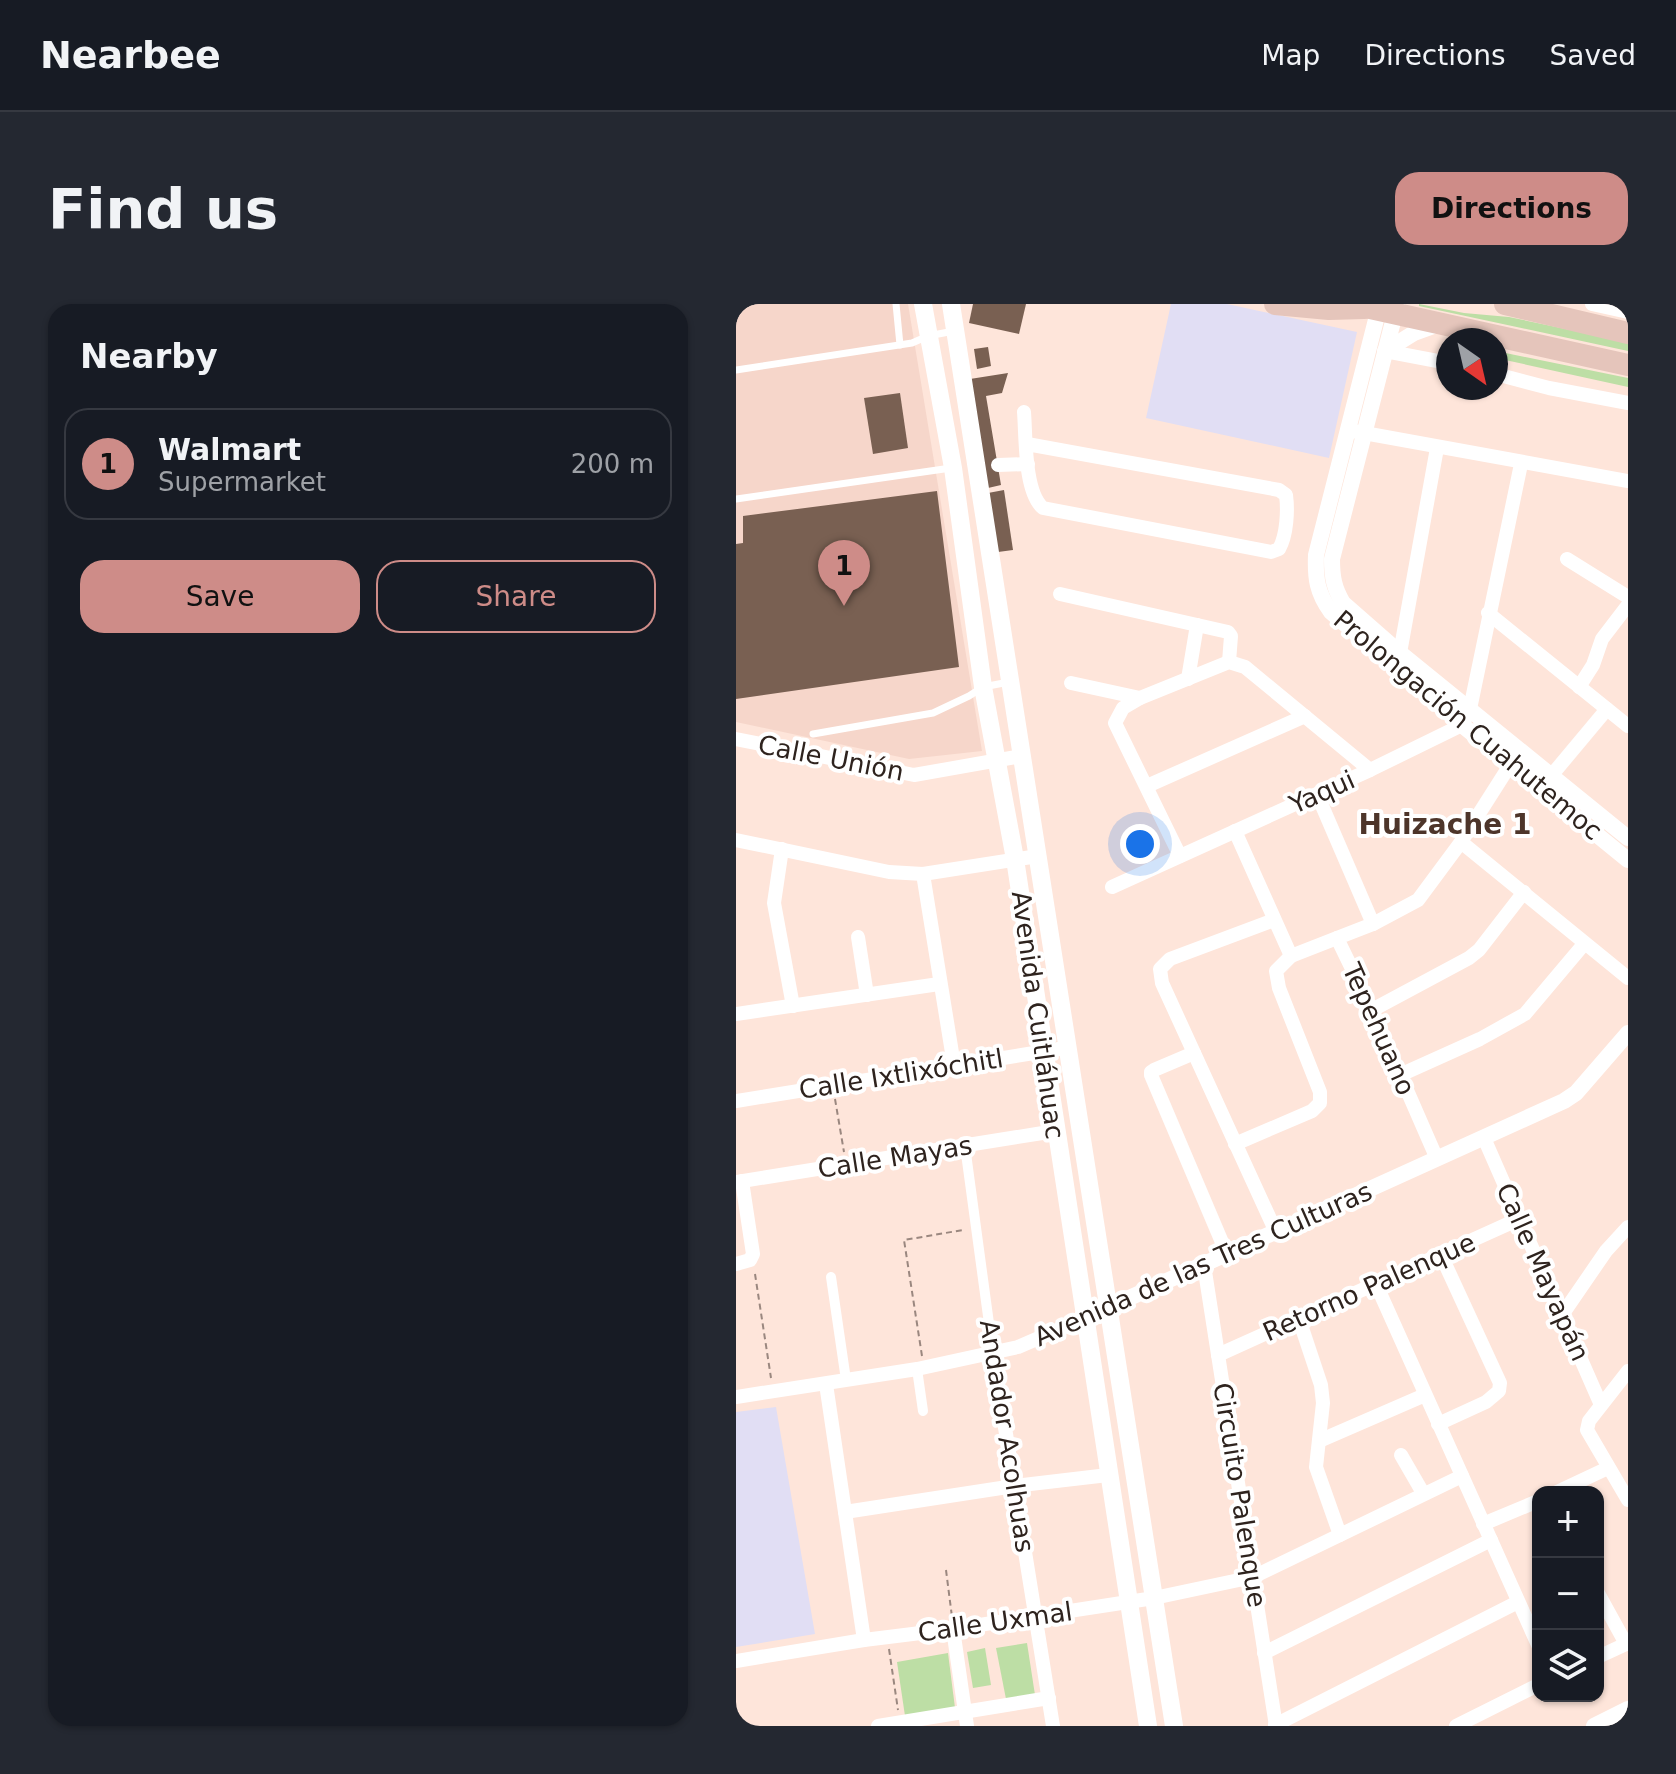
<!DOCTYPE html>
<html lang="en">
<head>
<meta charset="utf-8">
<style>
  :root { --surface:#171b24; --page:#242831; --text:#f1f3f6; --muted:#9ea1a6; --line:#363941; --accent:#ce8c88 }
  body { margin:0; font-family:"DejaVu Sans",sans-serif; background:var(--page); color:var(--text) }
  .controls { position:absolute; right:24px; bottom:24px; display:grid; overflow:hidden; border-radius:16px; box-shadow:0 2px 6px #0004 }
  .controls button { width:72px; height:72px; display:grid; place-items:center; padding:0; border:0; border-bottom:2px solid var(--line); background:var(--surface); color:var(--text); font:40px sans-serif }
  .compass { position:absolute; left:700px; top:24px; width:72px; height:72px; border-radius:50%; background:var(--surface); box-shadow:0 2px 6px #0004; rotate:146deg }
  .you { position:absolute; left:404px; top:540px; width:28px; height:28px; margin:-20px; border:6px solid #fff; border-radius:50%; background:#1a73e8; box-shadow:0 0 0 12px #1a73e833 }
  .badge { display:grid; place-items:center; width:52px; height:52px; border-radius:50%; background:var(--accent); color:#111; font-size:26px; font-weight:700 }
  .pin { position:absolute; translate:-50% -66px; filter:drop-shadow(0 2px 4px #0008) }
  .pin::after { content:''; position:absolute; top:42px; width:28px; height:24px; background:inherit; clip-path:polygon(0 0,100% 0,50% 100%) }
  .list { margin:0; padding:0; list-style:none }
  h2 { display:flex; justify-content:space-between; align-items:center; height:104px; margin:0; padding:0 32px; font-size:34px }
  h2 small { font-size:26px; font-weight:400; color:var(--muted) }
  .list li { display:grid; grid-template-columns:52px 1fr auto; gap:24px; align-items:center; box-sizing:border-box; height:112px; margin:0 16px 16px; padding:0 16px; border:2px solid var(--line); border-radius:24px }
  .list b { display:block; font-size:30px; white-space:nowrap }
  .list p { margin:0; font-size:26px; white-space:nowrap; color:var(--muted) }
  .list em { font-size:26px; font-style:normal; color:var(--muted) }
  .actions { display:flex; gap:16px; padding:24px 32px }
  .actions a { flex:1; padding:18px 0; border:2px solid var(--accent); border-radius:24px; text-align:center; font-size:28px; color:var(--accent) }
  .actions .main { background:var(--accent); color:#111 }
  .icon { flex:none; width:44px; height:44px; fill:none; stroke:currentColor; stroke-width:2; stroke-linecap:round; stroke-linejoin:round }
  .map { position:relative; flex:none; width:892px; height:1422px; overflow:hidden; border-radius:24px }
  header { display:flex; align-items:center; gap:48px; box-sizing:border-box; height:112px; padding:0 40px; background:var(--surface); border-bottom:2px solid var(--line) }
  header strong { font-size:38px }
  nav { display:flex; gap:44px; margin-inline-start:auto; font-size:28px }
  .intro { display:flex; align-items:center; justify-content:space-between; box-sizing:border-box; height:192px; padding:0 48px }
  h1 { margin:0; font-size:56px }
  .button { padding:20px 36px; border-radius:24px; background:var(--accent); color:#111; font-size:28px; font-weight:700 }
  main { display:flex; gap:48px; padding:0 48px }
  aside { flex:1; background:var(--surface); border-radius:24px; box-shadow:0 2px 6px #0004 }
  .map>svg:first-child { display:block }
  .built { fill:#f6d6ca }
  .education { fill:#e1def4 }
  .green { fill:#bddea5 }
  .building { fill:#796052 }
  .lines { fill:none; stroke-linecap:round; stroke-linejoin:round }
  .path { stroke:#9a877f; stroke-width:2; stroke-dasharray:6 4; stroke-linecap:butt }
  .service { stroke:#fff; stroke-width:7 }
  .pedestrian { stroke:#fff; stroke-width:10 }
  .minor { stroke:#fff; stroke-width:14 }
  .tertiary { stroke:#fff; stroke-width:16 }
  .secondary { stroke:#fff; stroke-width:18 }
  .primary { stroke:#e5c5bb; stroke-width:22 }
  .labels { text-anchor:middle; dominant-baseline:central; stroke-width:8; stroke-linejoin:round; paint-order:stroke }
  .street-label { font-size:26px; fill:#2e231e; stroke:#fff }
  .neighbourhood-label { font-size:28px; font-weight:bold; fill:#4d352a; stroke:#fff }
</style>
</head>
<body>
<header>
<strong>Nearbee</strong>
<nav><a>Map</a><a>Directions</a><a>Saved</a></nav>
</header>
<div class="intro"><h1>Find us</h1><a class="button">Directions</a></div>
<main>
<aside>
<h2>Nearby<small></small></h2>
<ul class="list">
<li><span class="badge">1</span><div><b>Walmart</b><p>Supermarket</p></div><em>200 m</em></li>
</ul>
<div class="actions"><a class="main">Save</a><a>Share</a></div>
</aside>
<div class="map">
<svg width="892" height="1422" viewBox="0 0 892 1422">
  <rect width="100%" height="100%" fill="#fee5da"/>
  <path class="built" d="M0 0H172L246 447 173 455 0 418Z"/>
  <g class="education">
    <path d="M435 0H491L621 28 593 154 410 114Z"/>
    <path d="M40 1103 79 1330 0 1343V1108Z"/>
  </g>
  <g class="green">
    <path d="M683 0 728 9 773 13 892 38V47L683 2Z"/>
    <path d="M760 47 892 74V83L760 54Z"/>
    <path d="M291 1339 299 1391 270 1395 260 1344Z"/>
    <path d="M249 1344 255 1381 237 1384 231 1348Z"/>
    <path d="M212 1349 219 1404 169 1412 161 1358Z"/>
  </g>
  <g class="building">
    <path d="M237 0H290L283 30 233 19Z"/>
    <path d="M252 43 255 62 241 65 238 45Z"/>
    <path d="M272 69 266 89 250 92 265 181 252 184 234 75Z"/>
    <path d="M164 89 172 144 137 150 128 94Z"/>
    <path d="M268 186 277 246 262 248 252 189Z"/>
    <path d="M201 187 223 363 0 395V240L7 239V212Z"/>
  </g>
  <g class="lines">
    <g class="path">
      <path d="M99 795 108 848"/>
      <path d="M19 970 35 1074"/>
      <path d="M186 1052 168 936 227 926"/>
      <path d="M210 1266 216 1313"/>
      <path d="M153 1345 162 1406"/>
    </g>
    <g class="service">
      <path d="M160 0 164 41"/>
      <path d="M0 66 176 39 192 32 218 27"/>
      <path d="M0 195 215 164"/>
      <path d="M77 430 197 409 233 392 247 383 273 378"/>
    </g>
    <g class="pedestrian">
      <path d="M229 842 257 1049"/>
      <path d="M95 973 110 1076"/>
      <path d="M181 1065 187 1107"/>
    </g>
    <g class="minor">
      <path d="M856 0 892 8"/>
      <path d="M649 47 712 59"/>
      <path d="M760 70 813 84 892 99"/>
      <path d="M288 108C290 132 288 188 307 204L535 248 543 245C551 231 552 206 550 191L543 186 291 140"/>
      <path d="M617 127 892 177"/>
      <path d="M262 161 292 160"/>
      <path d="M831 255 892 293"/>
      <path d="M324 290 492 328 495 332 493 358"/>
      <path d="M752 309 892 422"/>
      <path d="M664 349 701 144"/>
      <path d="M452 375 461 321"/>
      <path d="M335 379 404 394"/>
      <path d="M843 383 857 361 866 335 892 301"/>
      <path d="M0 435 178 471 285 452"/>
      <path d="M815 472 871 405"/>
      <path d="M411 482 569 412"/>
      <path d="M581 490 637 620"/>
      <path d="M499 527 555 652"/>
      <path d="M0 536 153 568 187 570 302 552"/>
      <path d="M725 538 774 461"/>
      <path d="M46 545 38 599 57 702"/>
      <path d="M444 552 379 419 387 404 404 394 493 358 509 363 634 466"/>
      <path d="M187 570 218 761"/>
      <path d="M376 583 634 466 726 421 734 405 785 160"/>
      <path d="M538 616 434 655 424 665 426 679 540 928"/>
      <path d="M122 633 131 691"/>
      <path d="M636 706 733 654 743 646 788 588"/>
      <path d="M0 710 203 680"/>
      <path d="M458 749 418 766 415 768V771L491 950"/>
      <path d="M664 771 744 735 789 710 848 640"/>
      <path d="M0 797 329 744"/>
      <path d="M748 834 865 1101"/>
      <path d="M499 840 576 807 584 799V788L543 684 540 667 555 652 601 634"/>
      <path d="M701 855 636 706 601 634 637 620 682 596 725 538 892 674"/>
      <path d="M0 878 319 827"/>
      <path d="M0 960 14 956 17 950 6 877"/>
      <path d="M468 961 540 1422"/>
      <path d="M640 980 802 1341"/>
      <path d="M826 1011 870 947 892 923"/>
      <path d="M563 1015 585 1081 587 1099 580 1163 604 1231"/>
      <path d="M257 1049 317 1422"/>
      <path d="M482 1051 783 915"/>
      <path d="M892 1067 853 1117 851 1126 892 1196"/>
      <path d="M90 1080 128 1336"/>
      <path d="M0 1093 181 1065 282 1043 349 1014"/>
      <path d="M702 1120 750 1098 763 1087 764 1079 705 951"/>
      <path d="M583 1137 689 1091"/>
      <path d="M665 1151 687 1189"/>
      <path d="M821 1188 872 1164"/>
      <path d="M109 1208 278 1182 372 1171"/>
      <path d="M747 1220 802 1197"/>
      <path d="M862 1289 890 1340"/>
      <path d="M217 1325 231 1422"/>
      <path d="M528 1349 755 1236"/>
      <path d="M862 1353 892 1339"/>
      <path d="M0 1357 128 1336 217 1325 418 1294 517 1273 726 1172"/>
      <path d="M539 1421 782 1298"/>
      <path d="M142 1422 313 1394"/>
      <path d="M720 1422 802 1381"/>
    </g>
    <g class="tertiary">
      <path d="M644 0 580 251C579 274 581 289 595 308L726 421 892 556"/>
      <path d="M661 2 596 255C596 273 598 284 607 299L664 349 892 534"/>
      <path d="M649 47 678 29 703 20"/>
      <path d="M349 1014 828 797 840 789 892 729"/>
      <path d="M858 1422 892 1405"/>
    </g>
    <g class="secondary">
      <path d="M187 0 217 164 247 383 279 555 412 1422"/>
      <path d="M215 0 438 1422"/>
    </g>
    <g class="primary">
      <path d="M539 0 593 5 628 4"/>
      <path d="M616 0 892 61"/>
      <path d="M769 0 892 29"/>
    </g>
  </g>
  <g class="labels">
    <g class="street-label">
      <text transform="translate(732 421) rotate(40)">Prolongación Cuahutemoc</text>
      <text transform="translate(95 454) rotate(11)">Calle Unión</text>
      <text transform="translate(586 488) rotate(-24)">Yaqui</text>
      <text transform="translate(302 711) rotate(82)">Avenida Cuitláhuac</text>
      <text transform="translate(643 725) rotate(66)">Tepehuano</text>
      <text transform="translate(165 770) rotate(-9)">Calle Ixtlixóchitl</text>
      <text transform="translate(159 853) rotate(-9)">Calle Mayas</text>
      <text transform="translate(467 960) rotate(-24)">Avenida de las Tres Culturas</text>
      <text transform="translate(807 968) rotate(66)">Calle Mayapán</text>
      <text transform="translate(633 983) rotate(-24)">Retorno Palenque</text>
      <text transform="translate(271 1132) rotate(81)">Andador Acolhuas</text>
      <text transform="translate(504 1191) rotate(81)">Circuito Palenque</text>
      <text transform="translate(259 1318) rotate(-8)">Calle Uxmal</text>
    </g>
    <g class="neighbourhood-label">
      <text x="709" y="520">Huizache 1</text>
    </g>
  </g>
</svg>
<div class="controls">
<button>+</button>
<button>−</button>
<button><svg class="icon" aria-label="layers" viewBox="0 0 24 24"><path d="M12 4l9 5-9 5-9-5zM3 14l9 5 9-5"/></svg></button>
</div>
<svg class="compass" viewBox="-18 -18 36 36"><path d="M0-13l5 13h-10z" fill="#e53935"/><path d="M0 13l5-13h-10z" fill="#9ea1a6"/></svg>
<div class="you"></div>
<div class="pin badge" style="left:108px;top:302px">1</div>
</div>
</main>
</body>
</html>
